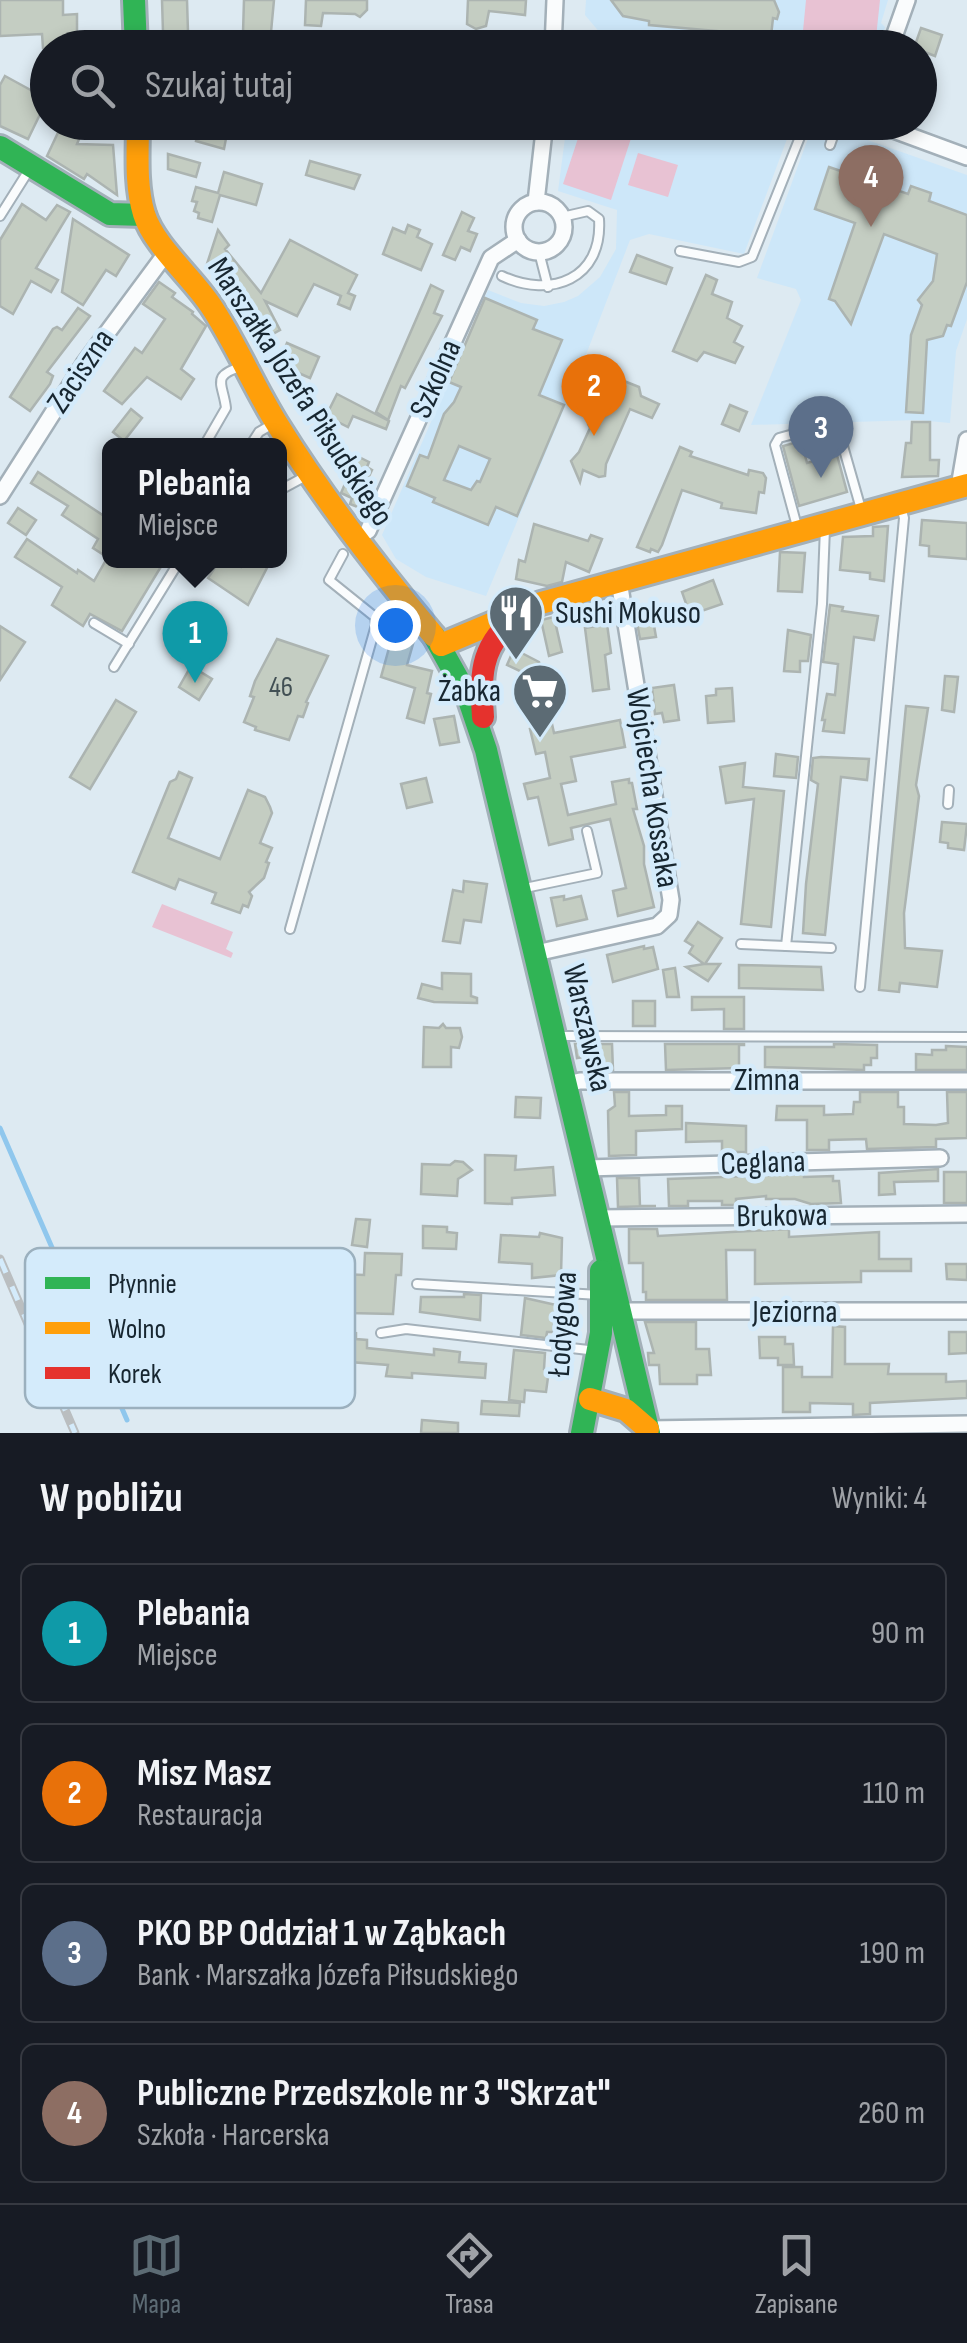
<!DOCTYPE html>
<html lang="pl">
<head>
<meta charset="utf-8">
<style>
  :root { --surface:#171b24; --page:#242831; --text:#f1f3f6; --muted:#9ea1a6; --line:#363941; --accent:#5c6b74 }
  body { margin:0; font-family:"Sofia Sans Condensed",sans-serif; background:var(--page); color:var(--text) }
  .you { position:absolute; left:395px; top:625px; width:35px; height:35px; margin:-25px; border:8px solid #fff; border-radius:50%; background:#1a73e8; box-shadow:0 0 0 15px #1a73e833 }
  .badge { display:grid; place-items:center; width:65px; height:65px; border-radius:50%; background:var(--accent); color:#fff; font-size:32px; font-weight:700 }
  .pin { position:absolute; translate:-50% -82px; filter:drop-shadow(0 2px 5px #0008) }
  .pin::after { content:''; position:absolute; top:52px; width:35px; height:30px; background:inherit; clip-path:polygon(0 0,100% 0,50% 100%) }
  .popup { position:absolute; left:102px; top:438px; width:185px; height:130px; box-sizing:border-box; display:grid; place-content:center; border-radius:15px; background:var(--surface); filter:drop-shadow(0 2px 8px #0005); font-size:32px; white-space:nowrap; color:var(--muted) }
  .popup b { font-size:38px; color:var(--text) }
  .popup::after { content:''; position:absolute; left:50%; top:100%; margin-left:-20px; border:20px solid transparent; border-top-color:var(--surface) }
  .list { margin:0; padding:0; list-style:none }
  h2 { display:flex; justify-content:space-between; align-items:center; height:130px; margin:0; padding:0 40px; font-size:42px }
  h2 small { font-size:32px; font-weight:400; color:var(--muted) }
  .list li { display:grid; grid-template-columns:65px 1fr auto; gap:30px; align-items:center; box-sizing:border-box; height:140px; margin:0 20px 20px; padding:0 20px; border:2px solid var(--line); border-radius:15px }
  .list b { display:block; font-size:38px; white-space:nowrap }
  .list p { margin:0; font-size:32px; white-space:nowrap; color:var(--muted) }
  .list em { font-size:32px; font-style:normal; color:var(--muted) }
  .icon { flex:none; width:55px; height:55px; fill:none; stroke:currentColor; stroke-width:2; stroke-linecap:round; stroke-linejoin:round }
  .map { position:relative; flex:none; width:967px; height:1433px; overflow:hidden }
  .search { position:absolute; background:var(--surface); box-shadow:0 5px 15px #0003; left:30px; right:30px; top:30px; height:110px; display:flex; align-items:center; gap:25px; box-sizing:border-box; padding:0 35px; border-radius:55px; color:var(--muted); font-size:38px }
  .sheet { height:770px; background:var(--surface) }
  nav { display:flex; justify-content:space-around; align-items:center; box-sizing:border-box; height:140px; border-top:2px solid var(--line); background:var(--surface); font-size:28px; color:var(--muted) }
  nav a { display:grid; justify-items:center; gap:5px }
  nav .on { color:var(--accent) }
  .map>svg:first-child { display:block }
  .built { fill:#cde7f9 }
  .green { fill:#e8c2d3 }
  .lines { fill:none; stroke-linecap:round; stroke-linejoin:round }
  .stream { stroke:#8fc7ed; stroke-width:5 }
  .building { fill:#c4cdc2; stroke:#acb4b1; stroke-width:2.5; fill-rule:evenodd }
  .lane-casing { stroke:#a3b0b9; stroke-width:12 }
  .street-casing { stroke:#a3b0b9; stroke-width:20 }
  .fast-casing { stroke:#a3b0b9; stroke-width:28 }
  .slow-casing { stroke:#a3b0b9; stroke-width:28 }
  .jam-casing { stroke:#a3b0b9; stroke-width:28 }
  .lane { stroke:#fafcfd; stroke-width:8 }
  .street { stroke:#fafcfd; stroke-width:15 }
  .fast { stroke:#30b455; stroke-width:22 }
  .slow { stroke:#ff9f0a; stroke-width:22 }
  .jam { stroke:#e5322d; stroke-width:22 }
  .rail-casing { stroke:#babec0; stroke-width:9 }
  .rail { stroke:#d4ebfb; stroke-width:5; stroke-dasharray:15; stroke-linecap:butt }
  .labels { text-anchor:middle; dominant-baseline:central; stroke-width:9; stroke-linejoin:round; paint-order:stroke }
  .number-label { font-size:28px; fill:#425054 }
  .street-label { font-size:32px; fill:#172630; stroke:#d4ebfb }
  .poi-label { font-size:32px; fill:#172630; stroke:#d4ebfb; text-anchor:start }
  .key { fill:#d4ebfb; stroke:#9bb0be; stroke-width:2.5 }
  .key-label { font-size:28px; fill:#172630 }
</style>
</head>
<body>
<div class="map">
<svg width="967" height="1433" viewBox="0 0 967 1433">
  <rect width="100%" height="100%" fill="#ddeaf2"/>
  <g class="built">
    <path d="M586 0H888L881 23 885 27 878 47H705L601 34 585 15Z"/>
    <path d="M567 123H793L744 254 649 234 630 240 579 373 486 596 426 577 396 559 382 535 488 290 521 303 544 306 564 302 578 296 600 277 616 249 617 210 558 191Z"/>
    <path d="M819 123 967 175V319L956 351 950 423 918 420 751 425 801 300 796 289 757 278 810 133 814 134Z"/>
  </g>
  <g class="green">
    <path d="M806 0H880L875 47 802 41Z"/>
    <path d="M583 123H636L611 200 563 184Z"/>
    <path d="M638 153 678 165 668 197 628 185Z"/>
    <path d="M162 904 233 932 226 949 233 953 231 958 152 927Z"/>
  </g>
  <g class="lines">
    <path class="stream" d="M0 1128 127 1420"/>
  </g>
  <g class="building">
    <path d="M0 0H63V15L77 14V37L72 48H43L42 34 0 36Z"/>
    <path d="M162 0H187L188 32H163Z"/>
    <path d="M244 0H274L271 32 243 33Z"/>
    <path d="M306 0H367V10L360 17 355 14 323 13 321 26 305 25Z"/>
    <path d="M468 0H526L525 15 489 11 486 26 476 29 467 24Z"/>
    <path d="M611 0H774L779 12 777 19 773 18 771 36 649 25V21L623 16Z"/>
    <path d="M921 28 942 35 935 56 914 48Z"/>
    <path d="M5 76 36 93 34 97 46 102 28 139 0 126V85Z"/>
    <path d="M63 122 84 127 77 144 113 145 117 195 87 174 84 179 47 156Z"/>
    <path d="M200 122 228 128 224 149 196 141Z"/>
    <path d="M346 122H386L384 136 346 130Z"/>
    <path d="M168 154 200 163 196 177 168 169Z"/>
    <path d="M310 161 360 175 354 189 306 175Z"/>
    <path d="M829 167 908 194 911 186 931 193 929 201 967 215V282L951 326 947 325 943 336 927 340 923 413 906 412 911 335 922 305 918 300 933 281 937 254 884 234 851 324 835 301 829 299 855 223 815 209Z"/>
    <path d="M224 172 262 184 256 205 220 195 212 222 198 218 199 213 194 211 197 202 192 201 196 187 218 193Z"/>
    <path d="M22 204 46 220 57 205 70 212 36 268 58 280 51 292 31 281 13 314 0 306V240Z"/>
    <path d="M462 212 474 218 468 231 477 234 470 251 461 247 455 260 443 255Z"/>
    <path d="M73 219 129 255 116 276 106 270 83 305 62 292Z"/>
    <path d="M408 225 420 230 417 237 432 244 421 270 383 254 393 228 405 233Z"/>
    <path d="M218 230 229 245 225 249 261 293 290 240 357 275 348 293 355 296 350 309 338 304 341 296 314 284 297 316 265 301 280 330 258 342 229 288 207 264Z"/>
    <path d="M637 255 672 268 666 284 630 272Z"/>
    <path d="M706 275 717 280 712 294 732 302 727 318 742 326 734 342 743 347 735 363 704 352 697 361 673 351Z"/>
    <path d="M159 282 175 293 172 297 193 312 192 314 206 326 181 369 194 379 181 399 147 377 122 404 104 391 135 348 142 353 165 319 143 304Z"/>
    <path d="M431 285 443 291 434 313 442 316 405 388 401 386 388 420 376 412Z"/>
    <path d="M485 298 537 320 533 329 562 340 539 395 564 405 517 516 496 507 488 525 433 502 435 498 407 486 420 455 428 458 444 414 454 402 461 387 449 382ZM459 446 490 459 480 482 477 481 471 490 444 480Z"/>
    <path d="M78 308 90 316 47 372 53 376 50 384 30 411 10 397 53 329 57 327 62 330Z"/>
    <path d="M287 343 319 357 310 378 278 364Z"/>
    <path d="M609 375 639 387 641 396 659 404 652 418 630 409 606 464 605 476 599 477 583 470 580 482 571 461 579 452 590 428 588 424 603 388 601 384 604 376Z"/>
    <path d="M337 394 389 421 386 429 353 416 348 427 326 416Z"/>
    <path d="M730 405 747 412 739 431 722 424Z"/>
    <path d="M131 409 142 418 124 441 113 432Z"/>
    <path d="M912 422H930V460H939L938 476 902 477 906 443H911Z"/>
    <path d="M801 441 807 463 837 455 847 492 799 506 783 446Z"/>
    <path d="M680 447 692 452 690 456 748 475 749 470 763 473 766 478 764 493 759 492 756 513 721 508 722 503 682 490 662 545 658 552 651 549 650 552 637 547Z"/>
    <path d="M357 456 369 462 367 467 372 470 363 489 373 493 365 510 350 504 352 498 341 493Z"/>
    <path d="M38 472 110 520V559L93 548 98 539 62 515 68 506 31 483Z"/>
    <path d="M18 508 36 520 26 535 8 523Z"/>
    <path d="M922 520 967 523V559L929 556V546L920 545Z"/>
    <path d="M534 524 588 541 591 535 602 539 589 572 566 562 562 582 547 586 516 579 519 560 525 562Z"/>
    <path d="M888 526 884 581 870 579V573L840 570 843 537 873 536V527Z"/>
    <path d="M27 539 77 573 78 570 94 581 106 560H165L122 631 90 614 83 626 52 605 62 587 15 557Z"/>
    <path d="M780 552 805 553 802 592 778 591Z"/>
    <path d="M220 560H232L241 567 245 560H271L248 605 208 578Z"/>
    <path d="M713 580 722 604 690 615 682 592Z"/>
    <path d="M830 605 843 607 842 611 878 616 874 640 854 637 844 733 823 731 825 720H822L827 694 835 695 838 664 823 662Z"/>
    <path d="M652 614 656 637 640 639 636 617Z"/>
    <path d="M554 617 562 652 549 656 541 620Z"/>
    <path d="M607 624 611 653 605 655 609 689 593 691 585 628Z"/>
    <path d="M0 626 25 642 0 680Z"/>
    <path d="M394 630 415 637 407 665 432 671 427 693 431 694 424 723 407 718 415 688 381 677Z"/>
    <path d="M788 630 811 635 808 661H800V672L784 671Z"/>
    <path d="M277 639 328 656 306 702 308 703 303 717 298 716 289 740 255 730 256 727 244 722 254 697 250 696 255 681Z"/>
    <path d="M514 649 539 662 541 671 526 674 507 665Z"/>
    <path d="M191 666 212 679 199 700 179 687Z"/>
    <path d="M945 676 958 677 954 712 942 710Z"/>
    <path d="M674 685 679 720 664 722 662 713 655 714 652 688Z"/>
    <path d="M732 688 734 721 708 723 706 696 716 695V689Z"/>
    <path d="M116 700 136 712 90 789 70 777Z"/>
    <path d="M906 706 928 708 916 785 919 796 904 913 905 948 942 951 937 987 900 983 899 992 879 990Z"/>
    <path d="M454 716 459 742 440 745 434 719Z"/>
    <path d="M620 720 625 747 571 757 576 781 561 784 568 815 616 804 612 782 629 779V783H632L637 809H633L644 846V864L654 907 618 916 613 891 626 888 610 819 571 828 573 839 549 845 538 797 528 799 524 784 550 778 545 752 536 754 530 729 552 724 554 733Z"/>
    <path d="M776 754 798 757 796 778 774 776Z"/>
    <path d="M821 757 869 759 867 780 841 777 825 935 803 933 806 884 818 784 811 780 813 758Z"/>
    <path d="M745 763 743 787 784 791 771 927 741 924 754 799 726 803 720 767Z"/>
    <path d="M179 772 192 778 168 838 220 859 248 790 265 797 270 807 272 813 260 843 272 848 266 862 269 863 264 878 249 892 252 896 248 907 243 905 240 913 212 903 216 893 179 879 175 889 133 872 170 782 176 779Z"/>
    <path d="M426 778 432 802 407 808 401 784Z"/>
    <path d="M942 822 967 824 964 850 948 848V843L940 842Z"/>
    <path d="M464 881 487 884 481 922 464 920 460 943 443 941 453 890 463 892Z"/>
    <path d="M564 896V900L581 896 587 919 557 926 551 898Z"/>
    <path d="M698 922 722 938 705 964H720L708 981 686 967 704 964 689 953 693 946 685 941Z"/>
    <path d="M644 946V949L653 947 658 969 613 982 607 955Z"/>
    <path d="M739 965 821 967 823 990 739 988Z"/>
    <path d="M675 968 679 997H667L663 970Z"/>
    <path d="M442 973 471 974V996L477 998V1003L434 1002 418 998 422 984 442 989Z"/>
    <path d="M692 997H744V1029H724V1009L692 1010Z"/>
    <rect x="633" y="1001" width="22" height="25"/>
    <path d="M443 1024 446 1028H460L462 1037 459 1048 451 1047V1067H423L424 1027 439 1028Z"/>
    <path d="M575 1044H612L613 1070H591L590 1056 577 1058Z"/>
    <path d="M665 1044H744V1045H739V1068L666 1070Z"/>
    <path d="M834 1044 877 1045V1058H871V1065H864V1070L765 1067V1047H834Z"/>
    <path d="M946 1046 967 1047V1070H916V1054L932 1055V1050H946Z"/>
    <path d="M614 1092H629V1116L666 1115V1106H682V1129L636 1131V1155L609 1156 608 1111 615 1106Z"/>
    <path d="M860 1092H898V1107H904V1124L936 1125 948 1123 947 1092H967V1138L936 1139V1147L867 1149 866 1139 829 1140V1150H807V1120H776L777 1106H824V1115L853 1114 854 1102H860Z"/>
    <path d="M516 1097 541 1098 540 1118 515 1117Z"/>
    <path d="M686 1123 746 1126V1152H722V1141L686 1142Z"/>
    <path d="M485 1155 516 1156 515 1170 553 1167 555 1195 512 1198V1204L485 1203Z"/>
    <path d="M455 1161 463 1162 472 1170 458 1179 457 1196 421 1194 422 1164 450 1165Z"/>
    <path d="M938 1169V1181L894 1182 895 1194 879 1195V1173Z"/>
    <rect x="944" y="1172" width="23" height="31"/>
    <path d="M804 1174V1177L833 1176V1181H839L841 1203 811 1204 795 1199H766V1196L736 1199V1205H722V1201H688V1206H669L668 1179Z"/>
    <path d="M617 1178H639L640 1206H656L618 1207Z"/>
    <path d="M356 1219 370 1220 367 1247 352 1245Z"/>
    <path d="M423 1226 447 1227V1232L457 1233 456 1249 423 1248Z"/>
    <path d="M629 1229H657L658 1236 789 1229V1237L879 1232V1259H911V1271H861V1282L755 1284V1250H726L727 1300H646V1292H643V1263H629Z"/>
    <path d="M540 1233 562 1238 561 1275 532 1278V1264L499 1262 501 1235 539 1237Z"/>
    <path d="M365 1253 402 1254 401 1275H396L393 1314 349 1313 350 1300 340 1299 342 1274 364 1275Z"/>
    <path d="M946 1264H967V1280L947 1279Z"/>
    <path d="M464 1294 481 1295 480 1320 420 1312 421 1297H464Z"/>
    <path d="M525 1298 556 1305 553 1332H547L546 1338 521 1335Z"/>
    <path d="M645 1322H696V1349H709L711 1375H697V1384H660L659 1365H649L648 1353H654Z"/>
    <path d="M833 1326 845 1327V1364H889L888 1374H946V1382L967 1381V1398L870 1403V1414L853 1415V1404L810 1403V1412H783V1367H802V1377H832Z"/>
    <path d="M339 1331 356 1333V1339L367 1340V1348L434 1355V1349L460 1352 459 1362 486 1364 485 1378 412 1373V1378L386 1376 388 1365 337 1361Z"/>
    <path d="M949 1332H967V1353L949 1354Z"/>
    <path d="M759 1337H785V1344H793L794 1365H778V1358H760Z"/>
    <path d="M514 1350 545 1353 544 1369 549 1370 546 1392 525 1390 524 1402 509 1400Z"/>
    <path d="M482 1401 520 1403 519 1416 481 1414Z"/>
    <path d="M422 1420 458 1423V1433H421Z"/>
  </g>
  <g class="lines">
    <g class="lane-casing">
      <g id="lane">
        <path d="M830 145 838 122"/>
        <path d="M0 216 29 170"/>
        <path d="M680 251 739 262 752 257 806 122"/>
        <path d="M539 252 548 287"/>
        <path d="M502 276C551 299 603 279 599 219L588 211 562 217"/>
        <path d="M204 446 226 408C223 383 210 376 243 366"/>
        <path d="M250 446 259 432 271 425"/>
        <path d="M280 490 306 476"/>
        <path d="M825 528 822 604 786 946 831 948"/>
        <path d="M798 530 775 445 779 438 797 433 841 439 861 509"/>
        <path d="M198 571 206 560"/>
        <path d="M94 623 129 644"/>
        <path d="M114 667 180 560"/>
        <path d="M948 804 949 790"/>
        <path d="M525 888 597 873 587 831"/>
        <path d="M290 929 376 625 375 617 329 580 343 554"/>
        <path d="M741 944 786 946"/>
        <path d="M860 987 904 518 901 507"/>
        <path d="M560 1036 967 1037"/>
        <path d="M417 1284 599 1295"/>
        <path d="M381 1333 406 1329 597 1351"/>
      </g>
    </g>
    <g class="street-casing">
      <g id="street">
        <path d="M136 43 562 48"/>
        <path d="M553 48 555 0"/>
        <path d="M890 48 907 0"/>
        <path d="M862 122 891 129 967 157"/>
        <path d="M536 202 545 122"/>
        <circle cx="539" cy="227" r="25"/>
        <path d="M959 487 967 440"/>
        <path d="M0 496 84 364 167 252"/>
        <path d="M368 531 491 258 518 240"/>
        <path d="M536 953 657 926 669 915 671 900 619 581"/>
        <path d="M567 1084 580 1081H967"/>
        <path d="M586 1168 940 1158"/>
        <path d="M597 1218 967 1214"/>
        <path d="M622 1311H967"/>
        <path d="M648 1429 967 1424"/>
      </g>
    </g>
    <g class="fast-casing">
      <g id="fast">
        <path d="M134 0 136 48"/>
        <path d="M0 147 110 214 144 215"/>
        <path d="M434 636 468 697 486 750 649 1433"/>
        <path d="M582 1433 601 1333V1271"/>
      </g>
    </g>
    <g class="slow-casing">
      <g id="slow">
        <path d="M138 122C138 151 135 185 144 214 154 246 193 278 211 306 237 345 254 388 279 427 325 501 378 569 434 636"/>
        <path d="M441 645 541 603 967 485"/>
        <path d="M590 1399 626 1410 648 1429"/>
      </g>
    </g>
    <g class="jam-casing">
      <path id="jam" d="M483 717C480 678 480 648 512 621"/>
    </g>
    <use href="#lane" class="lane"/>
    <use href="#street" class="street"/>
    <use href="#fast" class="fast"/>
    <use href="#slow" class="slow"/>
    <use href="#jam" class="jam"/>
    <g class="rail-casing">
      <path id="rail" d="M0 1259 75 1433"/>
    </g>
    <use href="#rail" class="rail"/>
  </g>
  <defs>
    <g id="restaurant-pin" transform="scale(2.875)"><path d="M0 17L-7.5 6A9.5 9.5 0 1 1 7.5 6Z" fill="#5c6b74" stroke="#d4ebfb"/><path d="M-5-6h1v4h1v-4h1v4h1v-4h1v5L-1.5 .5V6h-2V.5L-5-1ZM5-6V6H3V1.5H1.5Q1.5-4 5-6Z" fill="#fff"/></g>
    <g id="supermarket-pin" transform="scale(2.875)"><path d="M0 17L-7.5 6A9.5 9.5 0 1 1 7.5 6Z" fill="#5c6b74" stroke="#d4ebfb"/><path d="M-6-5.5h2.5l.6 2H6L4.5 2H-2.5L-4.4-4H-6ZM-1.5 3.2a1.3 1.3 0 1 0 .1 0ZM3 3.2a1.3 1.3 0 1 0 .1 0Z" fill="#fff"/></g>
  </defs>
  <g fill-rule="evenodd">
    <use href="#restaurant-pin" x="516" y="613"/>
    <use href="#supermarket-pin" x="540" y="691"/>
  </g>
  <g class="labels">
    <g class="number-label">
      <text x="281" y="687">46</text>
    </g>
    <g class="street-label">
      <text transform="translate(81 371) rotate(-56)">Zaciszna</text>
      <text transform="translate(436 379) rotate(-66)">Szkolna</text>
      <text transform="translate(300 392) rotate(57)">Marszałka Józefa Piłsudskiego</text>
      <text transform="translate(652 788) rotate(81)">Wojciecha Kossaka</text>
      <text transform="translate(587 1028) rotate(77)">Warszawska</text>
      <text x="767" y="1080">Zimna</text>
      <text transform="translate(763 1163) rotate(-2)">Ceglana</text>
      <text transform="translate(782 1216) rotate(-1)">Brukowa</text>
      <text x="795" y="1312">Jeziorna</text>
      <text transform="translate(563 1324) rotate(-86)">Łodygowa</text>
    </g>
    <g class="poi-label">
      <text x="555" y="613">Sushi Mokuso</text>
      <text x="501" y="691" text-anchor="end">Żabka</text>
    </g>
  </g>
  <rect x="25" y="1248" width="330" height="160" rx="15" class="key"/>
  <rect x="45" y="1277" width="45" height="12" fill="#30b455"/>
  <rect x="45" y="1322" width="45" height="12" fill="#ff9f0a"/>
  <rect x="45" y="1367" width="45" height="12" fill="#e5322d"/>
  <g class="key-label">
    <text x="108" y="1293">Płynnie</text>
    <text x="108" y="1338">Wolno</text>
    <text x="108" y="1383">Korek</text>
  </g>
</svg>
<div class="you"></div>
<div class="pin badge" style="left:195px;top:683px;background:#0f9aa8">1</div>
<div class="popup"><b>Plebania</b>Miejsce</div>
<div class="pin badge" style="left:594px;top:436px;background:#e8710a">2</div>
<div class="pin badge" style="left:821px;top:478px;background:#5c6f8a">3</div>
<div class="pin badge" style="left:871px;top:227px;background:#8d6e63">4</div>
<div class="search"><svg class="icon" aria-label="search" viewBox="0 0 24 24"><circle cx="10" cy="10" r="6"/><path d="M15 15l6 6"/></svg>Szukaj tutaj</div>
</div>
<section class="sheet">
<h2>W pobliżu<small>Wyniki: 4</small></h2>
<ul class="list">
<li><span class="badge" style="background:#0f9aa8">1</span><div><b>Plebania</b><p>Miejsce</p></div><em>90 m</em></li>
<li><span class="badge" style="background:#e8710a">2</span><div><b>Misz Masz</b><p>Restauracja</p></div><em>110 m</em></li>
<li><span class="badge" style="background:#5c6f8a">3</span><div><b>PKO BP Oddział 1 w Ząbkach</b><p>Bank · Marszałka Józefa Piłsudskiego</p></div><em>190 m</em></li>
<li><span class="badge" style="background:#8d6e63">4</span><div><b>Publiczne Przedszkole nr 3 &quot;Skrzat&quot;</b><p>Szkoła · Harcerska</p></div><em>260 m</em></li>
</ul>
</section>
<nav>
<a class="on"><svg class="icon" aria-label="map" viewBox="0 0 24 24"><path d="M3 6l6-2 6 2 6-2v14l-6 2-6-2-6 2zM9 4v14M15 6v14"/></svg>Mapa</a>
<a><svg class="icon" aria-label="directions" viewBox="0 0 24 24"><path d="M12 3l9 9-9 9-9-9zM9 14v-3h6M13 9l2 2-2 2"/></svg>Trasa</a>
<a><svg class="icon" aria-label="saved" viewBox="0 0 24 24"><path d="M7 4h10v16l-5-4-5 4z"/></svg>Zapisane</a>
</nav>
</body>
</html>
